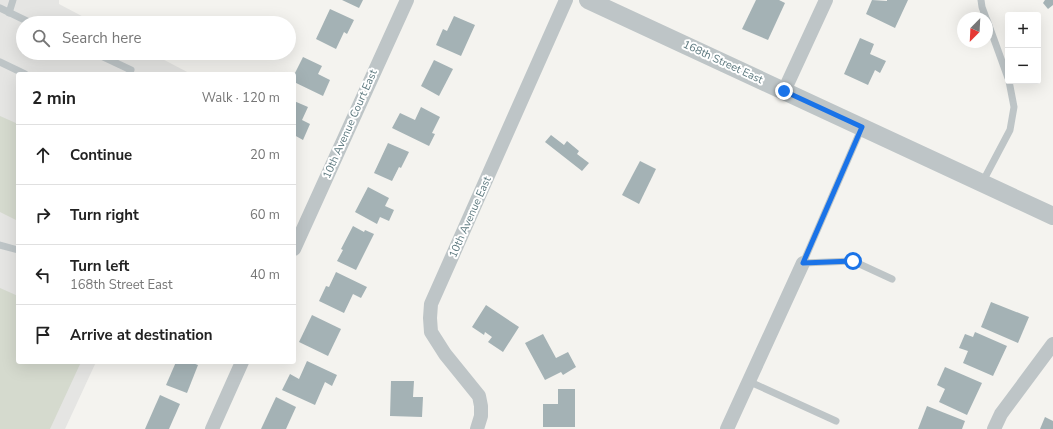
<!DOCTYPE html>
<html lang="en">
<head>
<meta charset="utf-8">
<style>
  :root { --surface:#fff; --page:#f2f2f2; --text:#222; --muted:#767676; --line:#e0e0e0 }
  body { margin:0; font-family:"Nunito Sans",sans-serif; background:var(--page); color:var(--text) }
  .controls { position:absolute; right:12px; top:12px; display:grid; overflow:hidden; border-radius:4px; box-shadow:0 4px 16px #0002 }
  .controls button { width:36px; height:36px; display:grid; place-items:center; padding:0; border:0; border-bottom:1px solid var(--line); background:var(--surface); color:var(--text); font:20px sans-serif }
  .compass { position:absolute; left:957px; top:12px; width:36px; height:36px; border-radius:50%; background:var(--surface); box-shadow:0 4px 16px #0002; rotate:204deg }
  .stop { position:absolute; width:12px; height:12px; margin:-9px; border:3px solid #1a73e8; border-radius:50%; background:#fff }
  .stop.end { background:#1a73e8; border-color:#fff; box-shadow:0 1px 4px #0008 }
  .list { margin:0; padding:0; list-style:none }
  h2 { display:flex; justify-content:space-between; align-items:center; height:52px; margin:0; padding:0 16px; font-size:17px }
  h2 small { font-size:13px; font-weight:400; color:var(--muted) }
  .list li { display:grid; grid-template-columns:26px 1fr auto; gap:12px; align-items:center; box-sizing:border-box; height:60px; padding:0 16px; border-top:1px solid var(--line) }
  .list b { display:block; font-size:15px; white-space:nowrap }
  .list p { margin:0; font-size:13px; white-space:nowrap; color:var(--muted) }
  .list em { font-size:13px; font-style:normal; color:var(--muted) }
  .icon { flex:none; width:22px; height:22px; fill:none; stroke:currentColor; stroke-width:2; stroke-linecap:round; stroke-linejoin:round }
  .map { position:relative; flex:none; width:1053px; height:429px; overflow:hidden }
  .search { position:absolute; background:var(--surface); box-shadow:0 4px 16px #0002; left:16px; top:16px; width:280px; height:44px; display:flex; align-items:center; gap:10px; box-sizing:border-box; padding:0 14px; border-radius:22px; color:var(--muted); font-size:15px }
  .panel { position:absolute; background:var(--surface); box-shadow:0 4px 16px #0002; left:16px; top:72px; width:280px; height:292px; border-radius:4px }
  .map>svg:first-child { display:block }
  .built { fill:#e5e5e3 }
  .green { fill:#d5dace }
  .building { fill:#a4b2b5 }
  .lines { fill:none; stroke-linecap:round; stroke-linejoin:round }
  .service { stroke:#bec5c7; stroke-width:7 }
  .minor { stroke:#bec5c7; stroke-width:14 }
  .tertiary { stroke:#bec5c7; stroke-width:18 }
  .route { stroke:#1a73e8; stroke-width:5 }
  .labels { text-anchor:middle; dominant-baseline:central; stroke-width:4; stroke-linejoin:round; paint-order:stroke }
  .street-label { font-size:11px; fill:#5c787e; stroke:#fff }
</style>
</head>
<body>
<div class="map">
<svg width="1053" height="429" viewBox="0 0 1053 429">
  <rect width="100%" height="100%" fill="#f4f3ef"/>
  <path class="built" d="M0 0H59V4L95 23H23V53H151L191 74H18V362H96L65 429H0Z"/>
  <g class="green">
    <path d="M0 116 18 124V221L0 212Z"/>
    <path d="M0 288 18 296V362H81L50 429H0Z"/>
  </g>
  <g class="building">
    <path d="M342 0H363L359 8Z"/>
    <path d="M756 0H779L785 3 768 40 742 29Z"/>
    <path d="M872 0 887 1V0H908L895 28 866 14Z"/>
    <path d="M1045 0H1053V5L1048 9 1043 3Z"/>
    <path d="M330 9 354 20 347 34 344 32 336 49 316 39Z"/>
    <path d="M454 16 475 25 461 56 436 45 443 29 447 31Z"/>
    <path d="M860 38 874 44 870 54 886 61 880 73 875 70 868 85 844 74Z"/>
    <path d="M303 57 322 66 318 74 330 80 323 96 294 82V75Z"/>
    <path d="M434 60 453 69 439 96 421 86Z"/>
    <path d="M294 101 308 107 302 120 310 124 303 140 294 135Z"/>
    <path d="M421 107 440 117 432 133 435 134 429 146 392 128 400 113 415 120Z"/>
    <path d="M551 135 564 145 567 141 579 151 577 154 589 163 582 171 545 142Z"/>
    <path d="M388 143 409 152 401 168 399 167 392 181 374 173Z"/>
    <path d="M640 161 656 169 639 204 622 195Z"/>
    <path d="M368 187 389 198 385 206 394 210 389 221 380 217 377 224 355 212Z"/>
    <path d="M353 226 364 232 365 230 374 234 356 270 337 261 343 250 341 249Z"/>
    <path d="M336 272 367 287 361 298 353 294 344 313 319 301 326 286 329 287Z"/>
    <path d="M991 302 1029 317 1018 343 981 327Z"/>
    <path d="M486 305 519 327 503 352 488 342 492 337 485 332 484 335 472 327Z"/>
    <path d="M312 315 341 329 328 356 299 342Z"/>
    <path d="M975 332 1007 346 993 376 963 363 968 351 959 348 965 334 973 337Z"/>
    <path d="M543 334 556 358 568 352 576 367 563 375 561 372 545 380 525 343Z"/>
    <path d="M307 361 337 375 332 386 325 382 315 405 282 390 290 374 299 379Z"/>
    <path d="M176 362H190L198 365 187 393 166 385Z"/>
    <path d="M945 367 982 383 967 415 939 402 945 389 937 385Z"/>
    <path d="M391 381H414L413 397H423L422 417 390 416Z"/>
    <path d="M558 389H575V427H543V404H558Z"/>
    <path d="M160 395 180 404 169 429H145Z"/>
    <path d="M276 397 296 407 286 429H261Z"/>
    <path d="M927 406 965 421 962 429H918Z"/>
    <path d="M1045 417 1053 421V429H1040Z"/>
  </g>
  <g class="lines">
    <g class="service">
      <path d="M981 0 982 7 986 18"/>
      <path d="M0 8 31 23"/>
      <path d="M9 13 13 0"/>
      <path d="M987 20 1008 78"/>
      <path d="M95 53 131 70 129 74"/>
      <path d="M0 62 25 74"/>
      <path d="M862 127 803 263 853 261 892 279"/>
      <path d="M982 183 1010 130 1014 107 1009 81"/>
      <path d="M0 245 18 250"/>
      <path d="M748 381 836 421"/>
    </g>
    <g class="minor">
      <path d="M784 91 826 0"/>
      <path d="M294 249 407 0"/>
      <path d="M212 429 242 362"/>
      <path d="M477 429 481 416V406L479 396 445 354 431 332 430 318 431 304 566 0"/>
      <path d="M727 429 803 263"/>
      <path d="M994 429 1001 414 1053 344"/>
    </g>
    <path class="tertiary" d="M588 0 1053 216"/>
  </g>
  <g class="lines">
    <path class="route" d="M784 91 862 127 803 263 853 261"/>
  </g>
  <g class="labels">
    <g class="street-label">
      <text transform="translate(723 62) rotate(25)">168th Street East</text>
      <text transform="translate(350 124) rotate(-66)">10th Avenue Court East</text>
      <text transform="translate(470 217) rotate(-66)">10th Avenue East</text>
    </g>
  </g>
</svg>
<div class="controls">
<button>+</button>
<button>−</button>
</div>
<svg class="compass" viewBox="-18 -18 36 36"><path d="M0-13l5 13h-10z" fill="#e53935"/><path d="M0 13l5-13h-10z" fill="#767676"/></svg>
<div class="stop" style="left:853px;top:261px"></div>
<div class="stop end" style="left:784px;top:91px"></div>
<div class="search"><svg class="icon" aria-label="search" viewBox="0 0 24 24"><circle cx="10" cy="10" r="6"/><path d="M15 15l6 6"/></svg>Search here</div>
<section class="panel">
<h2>2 min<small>Walk · 120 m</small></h2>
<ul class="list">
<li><svg class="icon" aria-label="ahead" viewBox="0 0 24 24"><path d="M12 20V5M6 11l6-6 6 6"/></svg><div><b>Continue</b></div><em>20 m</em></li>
<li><svg class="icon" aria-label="right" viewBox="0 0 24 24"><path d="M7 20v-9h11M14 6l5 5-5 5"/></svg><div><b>Turn right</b></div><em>60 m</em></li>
<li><svg class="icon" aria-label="left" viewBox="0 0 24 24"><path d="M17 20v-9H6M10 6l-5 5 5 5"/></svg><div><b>Turn left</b><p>168th Street East</p></div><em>40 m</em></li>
<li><svg class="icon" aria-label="arrive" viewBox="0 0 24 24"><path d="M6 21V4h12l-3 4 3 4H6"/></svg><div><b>Arrive at destination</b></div></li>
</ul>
</section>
</div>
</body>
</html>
